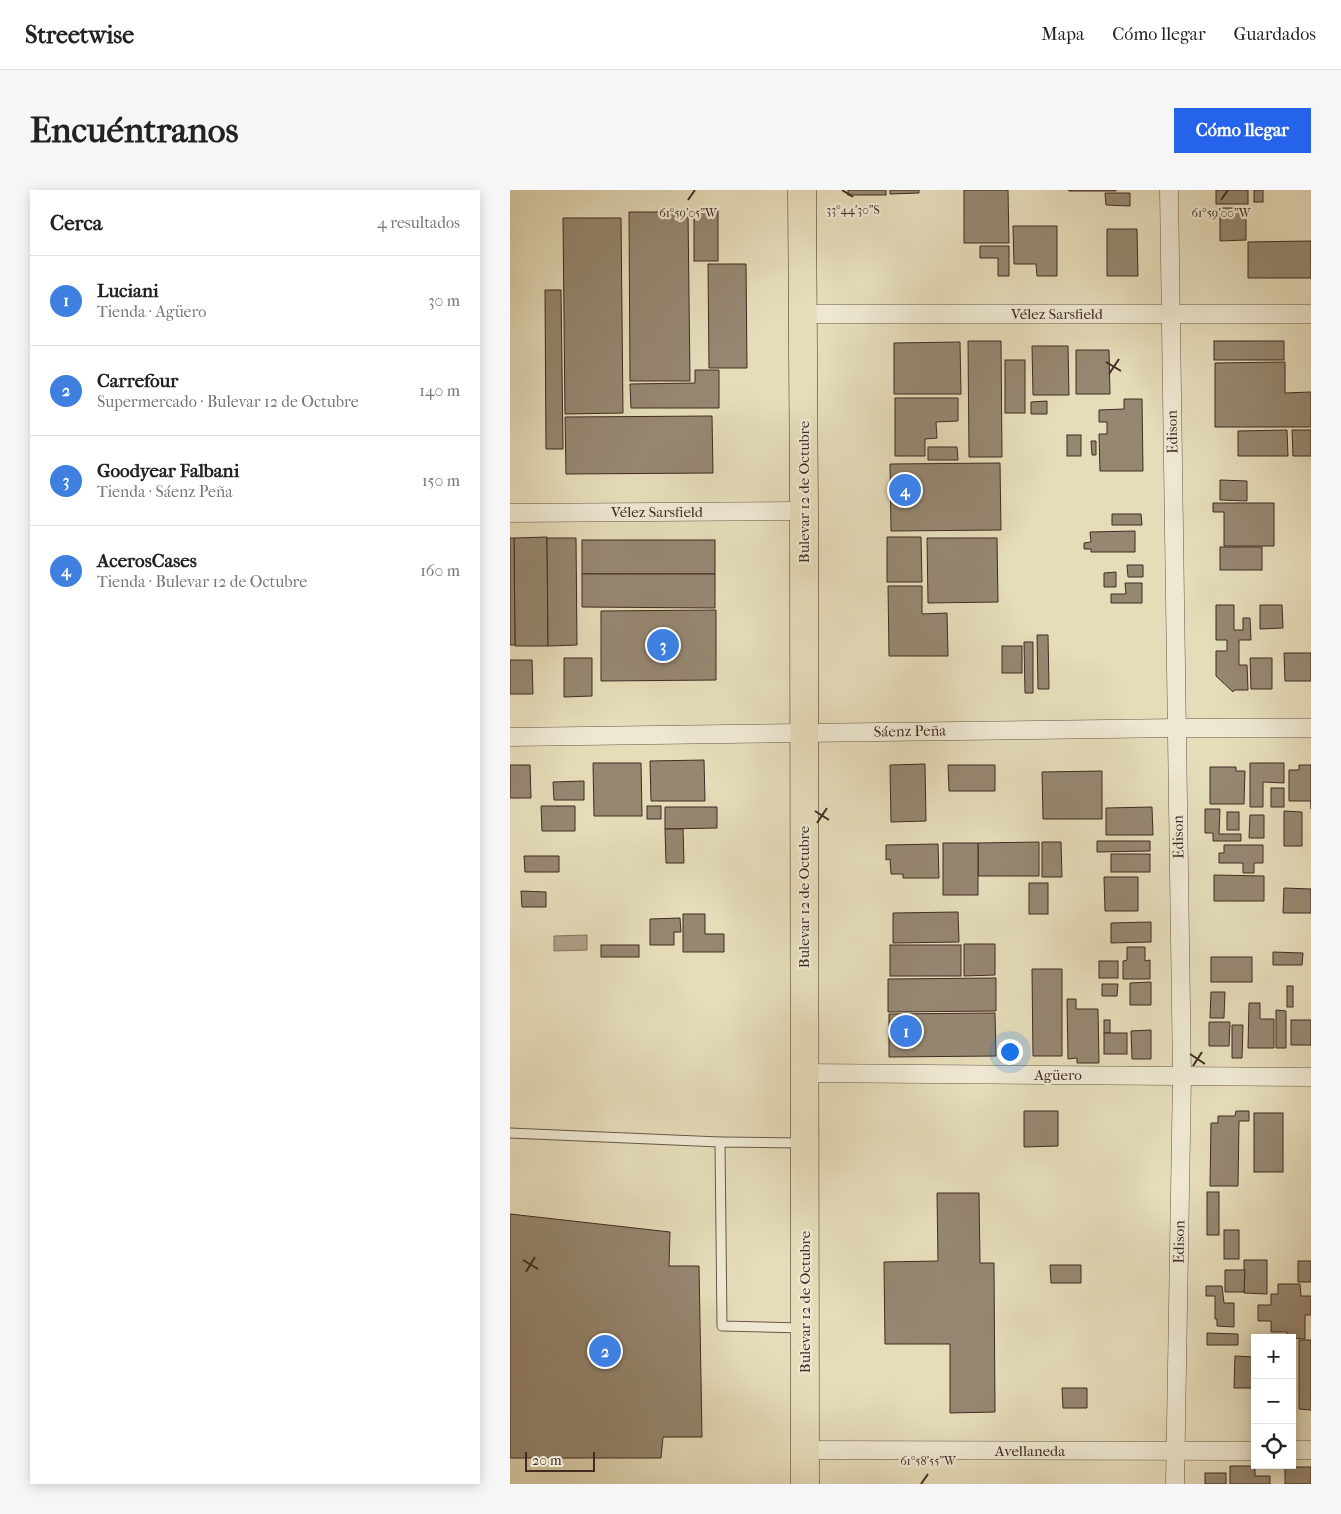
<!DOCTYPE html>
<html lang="es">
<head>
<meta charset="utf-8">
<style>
  :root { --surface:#fff; --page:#f6f6f6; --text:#222; --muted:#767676; --line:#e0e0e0; --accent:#2563eb }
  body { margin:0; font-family:"IM FELL French Canon",serif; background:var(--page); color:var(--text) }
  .controls { position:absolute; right:15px; bottom:15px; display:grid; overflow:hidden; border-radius:0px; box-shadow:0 2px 12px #0003 }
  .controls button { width:45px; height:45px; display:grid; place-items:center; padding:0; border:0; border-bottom:1px solid var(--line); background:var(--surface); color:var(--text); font:25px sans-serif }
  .scale { position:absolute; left:15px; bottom:12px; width:70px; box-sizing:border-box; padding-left:5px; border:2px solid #412b23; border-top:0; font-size:14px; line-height:18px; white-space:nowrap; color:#412b23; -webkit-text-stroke:4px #eee8d2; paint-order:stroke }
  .you { position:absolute; left:499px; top:861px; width:18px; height:18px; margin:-12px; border:4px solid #fff; border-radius:50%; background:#1a73e8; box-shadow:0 0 0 8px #1a73e833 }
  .badge { display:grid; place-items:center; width:32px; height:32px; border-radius:50%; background:var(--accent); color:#fff; font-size:16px; font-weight:700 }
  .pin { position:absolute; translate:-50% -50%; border:2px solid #fff; box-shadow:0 1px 5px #0006 }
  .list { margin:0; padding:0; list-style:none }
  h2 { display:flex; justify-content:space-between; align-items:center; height:65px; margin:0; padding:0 20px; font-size:21px }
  h2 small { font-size:16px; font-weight:400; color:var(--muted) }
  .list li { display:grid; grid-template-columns:32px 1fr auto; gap:15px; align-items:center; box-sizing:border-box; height:90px; padding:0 20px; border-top:1px solid var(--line) }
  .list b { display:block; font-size:19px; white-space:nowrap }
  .list p { margin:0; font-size:16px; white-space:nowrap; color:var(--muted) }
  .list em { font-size:16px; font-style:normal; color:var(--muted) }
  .icon { flex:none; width:28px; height:28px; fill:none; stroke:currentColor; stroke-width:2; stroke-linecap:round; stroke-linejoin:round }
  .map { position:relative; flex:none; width:801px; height:1294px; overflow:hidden; border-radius:0px }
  header { display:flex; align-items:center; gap:30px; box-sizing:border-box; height:70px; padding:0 25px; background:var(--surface); border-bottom:1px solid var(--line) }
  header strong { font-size:24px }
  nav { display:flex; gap:28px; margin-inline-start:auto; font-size:18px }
  .intro { display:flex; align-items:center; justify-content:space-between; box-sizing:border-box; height:120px; padding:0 30px }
  h1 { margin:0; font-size:35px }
  .button { padding:12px 22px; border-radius:0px; background:var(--accent); color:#fff; font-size:18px; font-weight:700 }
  main { display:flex; gap:30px; padding:0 30px }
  aside { flex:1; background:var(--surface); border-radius:0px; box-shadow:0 2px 12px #0003 }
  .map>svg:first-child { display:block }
  .water { fill:#ada086; stroke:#82715e }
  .building { fill:#968771; stroke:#412b23 }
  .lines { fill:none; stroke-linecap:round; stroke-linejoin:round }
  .service-casing { stroke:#6a5748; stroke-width:11 }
  .minor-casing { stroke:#6a5748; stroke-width:19 }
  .trunk-casing { stroke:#412b23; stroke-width:29 }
  .service { stroke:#eee8d2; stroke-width:9 }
  .minor { stroke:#eee8d2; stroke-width:18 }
  .trunk { stroke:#e5dcb9; stroke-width:28 }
  .ticks { fill:none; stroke:#412b23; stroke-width:2 }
  .labels { text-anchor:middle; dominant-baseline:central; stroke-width:4.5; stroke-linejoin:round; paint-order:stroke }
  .street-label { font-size:15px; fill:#412b23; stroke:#eee8d2 }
  .ticks-label { font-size:12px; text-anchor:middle; fill:#412b23; stroke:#eee8d2; stroke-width:4.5; stroke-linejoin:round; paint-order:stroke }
</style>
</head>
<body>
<header>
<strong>Streetwise</strong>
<nav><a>Mapa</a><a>Cómo llegar</a><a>Guardados</a></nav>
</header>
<div class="intro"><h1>Encuéntranos</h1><a class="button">Cómo llegar</a></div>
<main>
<aside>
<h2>Cerca<small>4 resultados</small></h2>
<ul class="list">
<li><span class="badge" style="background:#3f7fe0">1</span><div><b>Luciani</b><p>Tienda · Agüero</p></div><em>30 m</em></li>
<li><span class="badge" style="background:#3f7fe0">2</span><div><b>Carrefour</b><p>Supermercado · Bulevar 12 de Octubre</p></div><em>140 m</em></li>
<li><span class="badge" style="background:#3f7fe0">3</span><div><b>Goodyear Falbani</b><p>Tienda · Sáenz Peña</p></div><em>150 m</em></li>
<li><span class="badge" style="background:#3f7fe0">4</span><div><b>AcerosCases</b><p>Tienda · Bulevar 12 de Octubre</p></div><em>160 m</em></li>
</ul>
</aside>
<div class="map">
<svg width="801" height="1294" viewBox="0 0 801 1294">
  <rect width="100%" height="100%" fill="#e5dcb9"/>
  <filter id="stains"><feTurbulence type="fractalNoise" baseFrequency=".004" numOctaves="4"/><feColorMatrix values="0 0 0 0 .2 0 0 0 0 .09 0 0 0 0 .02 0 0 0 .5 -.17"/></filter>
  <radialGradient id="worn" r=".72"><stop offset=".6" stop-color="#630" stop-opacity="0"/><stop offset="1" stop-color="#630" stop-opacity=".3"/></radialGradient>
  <path class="water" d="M77 745V760L44 761V746Z"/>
  <g class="building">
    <rect x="338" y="0" width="38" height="5"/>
    <path d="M380 0H409V3L380 4Z"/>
    <path d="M454 0H498L499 53H454Z"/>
    <path d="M558 0H606V1H559Z"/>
    <rect x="706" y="0" width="32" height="14"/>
    <rect x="744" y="0" width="9" height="12"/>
    <path d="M595 3H620V16L596 15Z"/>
    <path d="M710 18H736V50L710 51Z"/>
    <rect x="184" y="21" width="24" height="50"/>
    <path d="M119 22H178L180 191H120Z"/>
    <path d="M53 28H111L113 223 55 224Z"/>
    <path d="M503 36H547V86H527L526 74H504Z"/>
    <path d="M597 39H627L628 86H597Z"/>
    <path d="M801 51V88H738V52Z"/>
    <path d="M470 56H499V86H488V68H470Z"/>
    <path d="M198 74H236L237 178H199Z"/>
    <path d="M35 100H51L53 259H36Z"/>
    <path d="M458 151H491L492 267H459Z"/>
    <rect x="704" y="151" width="70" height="19"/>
    <path d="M450 152 451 204H384V153Z"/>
    <path d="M522 156H558L559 205H523Z"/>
    <path d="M566 160H599L600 204H566Z"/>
    <rect x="495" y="170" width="20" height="53"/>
    <path d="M775 172V203L801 202V237H705V173Z"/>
    <path d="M185 180H209V218H121L120 194 185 193Z"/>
    <path d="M385 208H448V231L426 232 427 248 415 249V266H385Z"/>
    <path d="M614 209H632L633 281H590L589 244H597V232H589V220L614 219Z"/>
    <path d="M537 211V224H521V212Z"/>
    <path d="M202 226 203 283 56 284 55 227Z"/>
    <path d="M777 240 778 266H728V241Z"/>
    <path d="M782 240H801V266H783Z"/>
    <rect x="557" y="245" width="14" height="21"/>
    <path d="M581 251H586V265H582Z"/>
    <path d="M418 257H447L448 270H418Z"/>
    <path d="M490 273 491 340 381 341 380 274Z"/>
    <path d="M710 290 737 291V311L710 310Z"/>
    <path d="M703 313H764V356H714V322H703Z"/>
    <path d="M602 324H631L632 335H602Z"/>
    <path d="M625 341V362H581V359H574V353L581 352 580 342Z"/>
    <path d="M37 347 38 456H5L4 348Z"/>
    <path d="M377 347H411L412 392H377Z"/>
    <path d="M0 348H4L5 455H0Z"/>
    <path d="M37 348H66L67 455 38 456Z"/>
    <path d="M417 348H487L488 412 418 413Z"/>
    <rect x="72" y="350" width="133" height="34"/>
    <rect x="710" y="357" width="42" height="23"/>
    <path d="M617 375H633V387H618Z"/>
    <path d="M606 382V397H594V383Z"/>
    <path d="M72 384H205V418L72 417Z"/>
    <path d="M615 393H632V413H601V404H616Z"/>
    <path d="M378 396H412V424L437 423 438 466H379Z"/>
    <path d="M706 415H724V440H733V428H740L741 450H729V475H737L738 500H724L723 502 706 486V461H717V450H706Z"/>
    <path d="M750 415H772L773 438 750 439Z"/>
    <path d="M206 420V490L91 491V421Z"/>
    <path d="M527 445H538L539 499H528Z"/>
    <path d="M514 452H523V503H515Z"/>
    <rect x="492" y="456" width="20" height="27"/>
    <path d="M774 463H801V491H775Z"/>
    <path d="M54 468H82V506L54 507Z"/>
    <path d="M740 468H762V499H741Z"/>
    <path d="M0 470H22L23 504H0Z"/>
    <path d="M194 570 195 611H141L140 571Z"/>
    <path d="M83 573H131L132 626H84Z"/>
    <path d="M740 573H774V593L753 592V617H740Z"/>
    <path d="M415 574 416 631 381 632 380 575Z"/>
    <path d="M0 575H20L21 608H0Z"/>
    <path d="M438 575H485V601H439Z"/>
    <path d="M789 575H801V619V611H779V580H789Z"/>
    <path d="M700 577H726V581H735L734 614H700Z"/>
    <path d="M592 581V629H533L532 582Z"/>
    <path d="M74 591V610H44L43 592Z"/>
    <rect x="761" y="598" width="13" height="19"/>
    <path d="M31 616H65V641H32Z"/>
    <rect x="137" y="616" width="14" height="13"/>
    <path d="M155 617H207V638L155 639Z"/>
    <path d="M642 617 643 645H596V618Z"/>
    <path d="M695 619H710L709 644H731V651H703V643H695Z"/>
    <path d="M774 621 792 622V656H774Z"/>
    <rect x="717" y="622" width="12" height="18"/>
    <path d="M740 625H754V648H739Z"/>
    <path d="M155 639H173L174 673H156Z"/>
    <path d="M587 651H640V661L587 662Z"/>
    <path d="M529 652V686H468V653Z"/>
    <path d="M532 652H551L552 687H532Z"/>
    <rect x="433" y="653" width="35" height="52"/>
    <path d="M428 654 429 688H393V684H381L380 669 376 670V655Z"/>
    <path d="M714 655H753V673H744V683H733V673H709V663H714Z"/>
    <rect x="601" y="664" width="39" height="18"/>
    <path d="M14 666H49V682H15Z"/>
    <path d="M704 685 754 686V711H704Z"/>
    <path d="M594 687H628V721H595Z"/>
    <rect x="519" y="693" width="19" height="31"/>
    <path d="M774 698 801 699V723H773Z"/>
    <path d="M11 701 36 702V717H12Z"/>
    <path d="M448 722 449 752 383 753V723Z"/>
    <path d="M173 724H195V744H214V762H173Z"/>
    <path d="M170 728 171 742H164V755H140V729Z"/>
    <path d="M641 732V752L601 753V733Z"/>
    <path d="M454 754H485V785L454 786Z"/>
    <rect x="91" y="755" width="38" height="12"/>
    <rect x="380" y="755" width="71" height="31"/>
    <path d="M617 757H635V771L640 770V789H613V771L617 770Z"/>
    <path d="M763 762 793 763 792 775H763Z"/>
    <rect x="701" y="767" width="41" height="25"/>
    <rect x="589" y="771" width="19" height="17"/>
    <path d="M522 779H552V866H523Z"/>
    <path d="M486 788V821L378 822V789Z"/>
    <path d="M641 792V815H620V793Z"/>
    <path d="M592 794H608L607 806H592Z"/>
    <rect x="777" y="796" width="6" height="21"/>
    <path d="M701 802H715L714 828H700Z"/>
    <path d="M557 809H566V819H588L589 873H567V868L558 869Z"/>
    <path d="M739 813H750V829H764V858H738Z"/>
    <path d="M766 820 776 821V858H766Z"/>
    <path d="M485 823 486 866 379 867V824Z"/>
    <rect x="594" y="830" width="6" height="13"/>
    <rect x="781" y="830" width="20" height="25"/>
    <path d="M699 832H720L719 856H699Z"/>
    <path d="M722 835H733L732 868H722Z"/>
    <path d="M641 840V869H622L621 841Z"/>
    <rect x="594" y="843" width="23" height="21"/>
    <path d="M514 921H548V956L514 957Z"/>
    <path d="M726 921H739V931H729L728 996H700L701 933H708V926H725Z"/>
    <rect x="744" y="923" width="29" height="59"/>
    <rect x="697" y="1002" width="12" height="43"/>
    <path d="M427 1003H469L470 1073H484L485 1222 440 1223V1154H375L374 1072 428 1071Z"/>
    <path d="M0 1024 160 1042 159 1076H189L192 1247H153L151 1268H0Z"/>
    <rect x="714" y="1040" width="15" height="29"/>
    <path d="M734 1070H757V1104L734 1103Z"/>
    <rect x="788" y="1071" width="13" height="21"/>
    <path d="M540 1075H571V1093H541Z"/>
    <path d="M715 1080H735L734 1102H715Z"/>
    <path d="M768 1094H790L791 1106H801V1125H795V1149L777 1148V1142H761V1131H748V1115H761V1104H768Z"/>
    <path d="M696 1096H712L714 1113H724V1137L707 1136V1129H705V1106H696Z"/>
    <path d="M697 1143 728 1144V1155H697Z"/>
    <path d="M789 1150H801V1220L789 1219Z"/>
    <path d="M725 1166 745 1167V1198H724Z"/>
    <path d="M552 1198H577V1218H553Z"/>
    <path d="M720 1276H745V1286H760V1294H720Z"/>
    <rect x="775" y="1277" width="26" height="17"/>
    <rect x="695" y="1283" width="21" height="11"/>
  </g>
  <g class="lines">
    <g class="service-casing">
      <g id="service">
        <path d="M0 943 210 952"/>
        <path d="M292 953 210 952 212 1136 293 1138"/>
      </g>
    </g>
    <g class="minor-casing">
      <g id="minor">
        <path d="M659 0 672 886 665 1294"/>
        <path d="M293 124H801"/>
        <path d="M0 323 294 321"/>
        <path d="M0 547 667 538H801"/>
        <path d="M294 883 801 887"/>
        <path d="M295 1260 745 1261"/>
        <path d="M782 1260H801"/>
      </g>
    </g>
    <g class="trunk-casing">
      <path id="trunk" d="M292 0 294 321 295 1294"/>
    </g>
    <use href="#service" class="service"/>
    <use href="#minor" class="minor"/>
    <use href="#trunk" class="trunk"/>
  </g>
  <path class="ticks" d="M332 0 343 7M178 10 185 0M711 10 718 0M596 172 611 181M599 184 609 169M305 621 319 630M307 633 317 618M680 864 695 874M683 876 692 862M13 1070 28 1079M16 1082 25 1067M411 1294 418 1284"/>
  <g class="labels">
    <g class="street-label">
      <text x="547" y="124">Vélez Sarsfield</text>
      <text transform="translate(662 242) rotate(-91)">Edison</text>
      <text transform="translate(294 302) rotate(-90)">Bulevar 12 de Octubre</text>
      <text x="147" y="322">Vélez Sarsfield</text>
      <text transform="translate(400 541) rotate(-1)">Sáenz Peña</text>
      <text transform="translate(668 647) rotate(-91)">Edison</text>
      <text transform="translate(294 707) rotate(-90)">Bulevar 12 de Octubre</text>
      <text x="548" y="885">Agüero</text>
      <text transform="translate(669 1052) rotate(-89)">Edison</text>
      <text transform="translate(295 1112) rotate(-90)">Bulevar 12 de Octubre</text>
      <text x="520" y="1261">Avellaneda</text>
    </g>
  </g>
  <g class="ticks-label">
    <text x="343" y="24">33°44'30"S</text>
    <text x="178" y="27">61°59'05"W</text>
    <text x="711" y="27">61°59'00"W</text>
    <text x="418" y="1275">61°58'55"W</text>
  </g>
  <rect width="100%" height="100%" filter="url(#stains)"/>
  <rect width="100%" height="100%" fill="url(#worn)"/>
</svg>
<div class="controls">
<button>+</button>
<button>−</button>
<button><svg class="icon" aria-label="locate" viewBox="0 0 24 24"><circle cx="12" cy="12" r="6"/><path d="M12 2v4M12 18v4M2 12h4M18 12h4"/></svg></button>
</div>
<div class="scale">20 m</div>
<div class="you"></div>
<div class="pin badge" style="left:396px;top:841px;background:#3f7fe0">1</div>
<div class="pin badge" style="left:95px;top:1161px;background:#3f7fe0">2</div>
<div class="pin badge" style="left:153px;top:455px;background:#3f7fe0">3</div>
<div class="pin badge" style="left:395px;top:300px;background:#3f7fe0">4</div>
</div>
</main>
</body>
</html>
